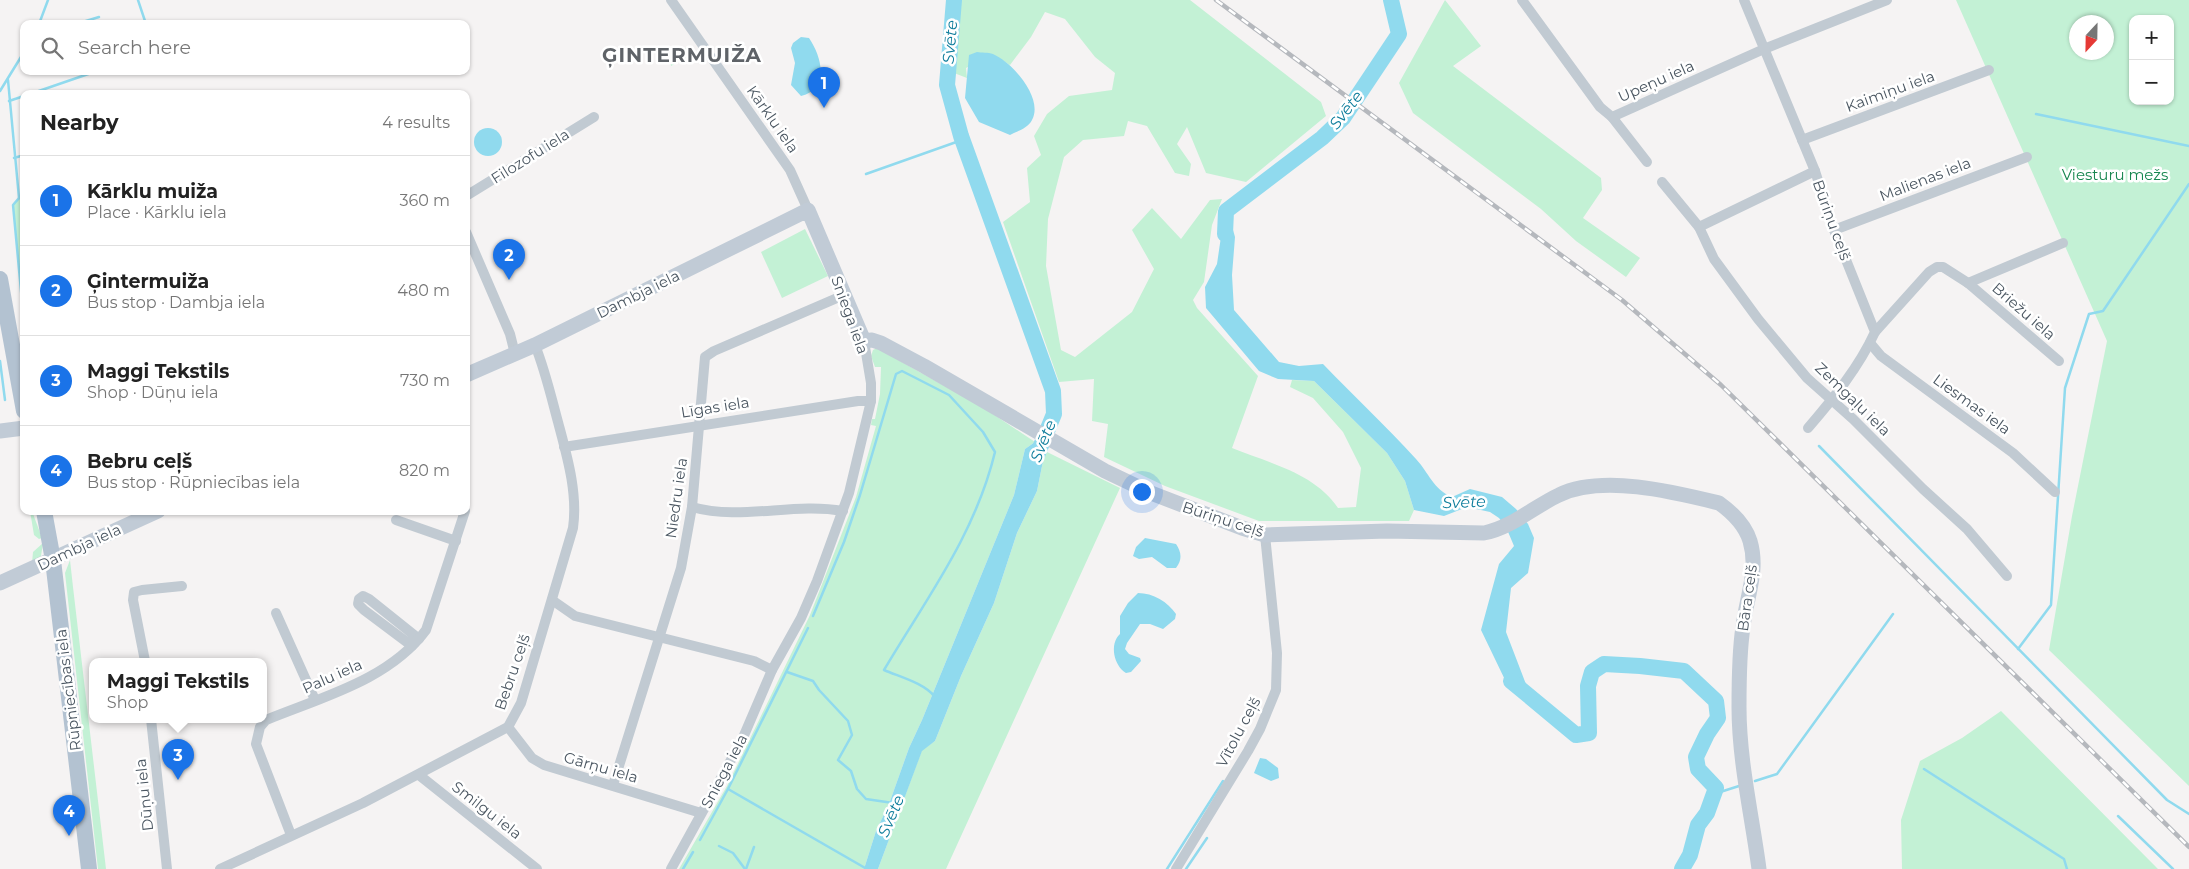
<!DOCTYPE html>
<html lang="en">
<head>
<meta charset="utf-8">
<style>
  :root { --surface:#fff; --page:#f2f2f2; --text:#222; --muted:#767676; --line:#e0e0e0; --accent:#1a73e8 }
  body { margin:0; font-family:Montserrat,sans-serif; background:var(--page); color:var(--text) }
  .controls { position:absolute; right:15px; top:15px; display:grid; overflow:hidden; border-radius:10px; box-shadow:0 1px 4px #0004 }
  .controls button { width:45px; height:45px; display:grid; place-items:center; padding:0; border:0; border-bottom:1px solid var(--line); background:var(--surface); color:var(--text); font:25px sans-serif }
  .compass { position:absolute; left:2069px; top:15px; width:45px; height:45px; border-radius:50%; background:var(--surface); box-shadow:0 1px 4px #0004; rotate:202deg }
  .you { position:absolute; left:1141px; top:491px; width:18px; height:18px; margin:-12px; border:4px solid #fff; border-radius:50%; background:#1a73e8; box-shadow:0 0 0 8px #1a73e833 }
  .badge { display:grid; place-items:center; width:32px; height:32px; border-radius:50%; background:var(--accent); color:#fff; font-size:16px; font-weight:700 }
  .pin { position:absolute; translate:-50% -41px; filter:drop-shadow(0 1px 2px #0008) }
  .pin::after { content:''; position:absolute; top:26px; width:18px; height:15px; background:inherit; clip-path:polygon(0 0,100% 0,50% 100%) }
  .popup { position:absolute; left:89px; top:658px; width:178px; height:65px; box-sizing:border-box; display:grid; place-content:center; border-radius:10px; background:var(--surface); filter:drop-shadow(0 1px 4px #0005); font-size:16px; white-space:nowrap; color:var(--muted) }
  .popup b { font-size:19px; color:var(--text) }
  .popup::after { content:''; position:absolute; left:50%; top:100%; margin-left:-10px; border:10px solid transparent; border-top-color:var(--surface) }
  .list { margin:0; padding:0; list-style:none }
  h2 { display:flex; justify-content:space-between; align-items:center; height:65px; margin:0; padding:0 20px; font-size:21px }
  h2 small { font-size:16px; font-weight:400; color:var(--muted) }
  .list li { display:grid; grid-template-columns:32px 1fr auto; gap:15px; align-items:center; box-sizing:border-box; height:90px; padding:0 20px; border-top:1px solid var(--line) }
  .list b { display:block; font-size:19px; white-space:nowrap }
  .list p { margin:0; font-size:16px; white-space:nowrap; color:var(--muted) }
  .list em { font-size:16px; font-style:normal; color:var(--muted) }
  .icon { flex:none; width:28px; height:28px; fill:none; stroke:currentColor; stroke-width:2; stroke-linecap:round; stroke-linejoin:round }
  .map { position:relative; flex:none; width:2189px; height:869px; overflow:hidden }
  .search { position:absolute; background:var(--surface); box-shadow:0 1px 4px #0004; left:20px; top:20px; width:450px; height:55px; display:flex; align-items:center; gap:12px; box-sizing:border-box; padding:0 18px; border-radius:10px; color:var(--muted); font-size:19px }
  .panel { position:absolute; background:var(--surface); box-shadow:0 1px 4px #0004; left:20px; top:90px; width:450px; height:425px; border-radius:10px }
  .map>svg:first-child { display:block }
  .green { fill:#c3f1d5; fill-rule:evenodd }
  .water { fill:#90daee }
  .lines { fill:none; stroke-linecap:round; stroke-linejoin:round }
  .stream { stroke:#90daee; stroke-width:2.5 }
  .river { stroke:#90daee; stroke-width:16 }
  .street { stroke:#c1cad2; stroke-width:10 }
  .secondary { stroke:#c1cbd6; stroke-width:15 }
  .primary { stroke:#b3c2d1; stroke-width:16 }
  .rail-casing { stroke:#b5b8bd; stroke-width:4.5 }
  .rail { stroke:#fff; stroke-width:2.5; stroke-dasharray:8; stroke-linecap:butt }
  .labels { text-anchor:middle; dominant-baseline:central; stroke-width:5; stroke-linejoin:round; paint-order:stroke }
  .street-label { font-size:15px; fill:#4a5661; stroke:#fff }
  .park-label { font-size:15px; fill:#17864f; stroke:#fff }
  .water-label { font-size:16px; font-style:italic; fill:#0c7c9b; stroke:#fff }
  .district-label { font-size:20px; font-weight:bold; letter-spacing:1px; fill:#5f6368; stroke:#fff }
</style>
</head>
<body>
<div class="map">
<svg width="2189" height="869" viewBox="0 0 2189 869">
  <rect width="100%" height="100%" fill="#f5f3f3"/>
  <g class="green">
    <path d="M957 0H1190L1321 102 1326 116 1246 182 1206 173 1187 127 1177 144 1191 164 1189 176 1175 173 1147 126 1128 121 1124 136 1083 140 1064 157 1048 219 1046 266 1061 350 1075 357 1132 312 1154 269 1132 230 1152 208 1181 239 1210 200 1222 199 1212 225 1204 282 1193 300 1197 308 1258 376 1232 448C1269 463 1315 473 1338 508L1356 507 1361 468 1343 432 1313 398 1290 387 1292 380 1314 381 1387 453 1405 481 1414 510 1409 521H1259L1165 486 1104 457 1108 424 1092 421 1094 379 1059 382 1003 222 1030 202 1027 168 1041 155 1034 136 1047 114 1069 96 1112 90 1115 73 1095 57 1065 19 1045 12 1031 37 1010 65 992 54 966 68 967 78 954 73Z"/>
    <path d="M1445 0 1481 46 1453 66 1601 178 1602 190 1583 218 1640 258 1626 277 1576 241 1541 209 1413 113 1399 83Z"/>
    <path d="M1956 0H2189V786L2049 650 2072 516 2107 341ZM2133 19H2170V101H2133ZM2076 22H2106V52H2076Z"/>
    <path d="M686 48 694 53 671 66C669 55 676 48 686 48Z"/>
    <path d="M19 198H24V323L13 205Z"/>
    <path d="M805 229 828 276 782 298 761 252Z"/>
    <path d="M877 348 987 410 1035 442 1025 449 1014 495 922 720 909 748 889 804 876 831 864 869H679L727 786 810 615 856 497 876 426 871 425 872 419H875L880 394 881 367H875L871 356 873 350Z"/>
    <path d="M1045 451 1120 488 946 869H878L922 750 935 741 961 676 994 603 1017 533 1037 491Z"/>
    <path d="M30 511H32L42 538 39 539 34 535Z"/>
    <path d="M43 543 41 556 32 563 33 552Z"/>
    <path d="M70 560 73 587 106 869H98L65 573Z"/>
    <path d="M2001 711 2158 869H1902L1901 820 1920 761 1962 738Z"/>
  </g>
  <g class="water">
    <path d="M801 37 809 38C822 57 830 89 801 96L791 85 795 63 791 48 793 43Z"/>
    <path d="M977 52C982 53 988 52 993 54 1012 62 1044 98 1032 120 1028 128 1018 131 1010 135L979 122 965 98 969 55Z"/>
    <circle cx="488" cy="142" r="14"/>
    <path d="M1228 212 1235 237 1232 275 1234 310 1279 362 1299 366 1323 364C1354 396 1386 426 1416 459 1429 473 1433 489 1452 497L1470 489 1502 497 1516 509 1528 524 1534 538 1528 573 1511 588 1506 632 1529 692 1524 697 1507 684 1481 630 1499 564 1514 546 1506 527 1499 518 1490 512 1467 507 1444 516 1414 510 1405 481 1387 453 1314 381 1278 379 1259 371 1206 308 1205 287 1217 264 1224 216Z"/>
    <path d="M1035 442 1044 446 1045 451 1037 491 1017 533 994 603 961 676 935 741 922 751 878 869H864L876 831 889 804 909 748 922 720 1014 495 1025 449Z"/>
    <path d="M1145 538 1176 544C1182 553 1182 560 1176 568H1167L1152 557 1139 559 1133 556 1136 547Z"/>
    <path d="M1138 593C1153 593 1168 602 1176 614L1175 619 1163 629 1150 624H1140L1127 643 1125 649 1129 654 1140 658 1141 661 1131 672 1126 673C1114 666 1109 644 1120 634V616L1128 603Z"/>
    <path d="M1260 758 1266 759 1278 768 1279 778 1271 781 1254 773Z"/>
  </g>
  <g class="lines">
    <g class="stream">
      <path d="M138 0 146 24"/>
      <path d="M39 24 48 0"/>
      <path d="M76 24 99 17"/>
      <path d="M8 80 19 198H24"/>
      <path d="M0 91 24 52"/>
      <path d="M30 94 97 71"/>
      <path d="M9 101 24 96"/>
      <path d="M2036 114 2189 146"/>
      <path d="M14 158 24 155"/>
      <path d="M866 174 962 140"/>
      <path d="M19 198 13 205 24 323"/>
      <path d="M0 361 5 400"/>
      <path d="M1819 446 2167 800 2189 814"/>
      <path d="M813 616 844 542 860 495 896 374 902 371 949 395 983 432 995 452C975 535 926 599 884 670 900 677 924 683 935 697"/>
      <path d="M2018 649 2051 605 2065 388 2089 314 2103 311 2189 184"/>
      <path d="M787 672 813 681 819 690 848 721 852 735 838 760 851 771 857 789 866 799 893 803"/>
      <path d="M1924 769 2064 859 2067 869"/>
      <path d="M1755 781 1777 774 1893 614"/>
      <path d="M728 789 867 869"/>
      <path d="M1714 794 1739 786"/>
      <path d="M2118 816 2173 869"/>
      <path d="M700 840 728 789 808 628"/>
      <path d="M719 846 733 853 745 869"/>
      <path d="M683 869 693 852"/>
      <path d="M746 869 754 847"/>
      <path d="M1167 869 1223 781"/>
      <path d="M1186 869 1207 838"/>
    </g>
    <g class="river">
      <path d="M954 0 947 85 961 136 1053 391 1054 414 1033 465"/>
      <path d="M1225 234 1226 211 1322 138 1343 118 1399 34 1391 0"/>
      <path d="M1511 681 1576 735 1589 733 1588 686 1592 672 1604 664 1640 666 1684 671 1716 701 1718 718 1707 734 1696 757 1698 769 1716 788 1707 813 1698 825 1690 855 1682 869"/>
    </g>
    <g class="street">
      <path d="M671 0 790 170 808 210"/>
      <path d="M1522 0 1600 107 1612 117 1764 49 1887 0"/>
      <path d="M1744 0 1815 171 1834 230 1875 332C1859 367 1833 399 1808 428"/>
      <path d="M1612 117 1647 162"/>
      <path d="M1802 140 1989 70"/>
      <path d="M1662 182 1699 227 1714 259 1758 319 1807 378 1853 419 1923 489 1967 529 2007 576"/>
      <path d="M466 196 594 117"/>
      <path d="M1699 227 1815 171"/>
      <path d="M1834 230 2027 157"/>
      <path d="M466 232 510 334 515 354"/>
      <path d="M1968 283 2063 243"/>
      <path d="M1875 332 1929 272 1937 267H1943L1968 283 2059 361"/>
      <path d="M1870 343 1881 356 2013 453 2055 492"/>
      <path d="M564 447 858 401H871"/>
      <path d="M692 507C741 521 793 502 843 511"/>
      <path d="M396 520 456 541"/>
      <path d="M552 600 575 616 754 661 772 670"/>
      <path d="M276 613 315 700"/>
      <path d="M412 646 364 610 358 604 359 599 363 596 369 599 419 639"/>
      <path d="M145 661 133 600 134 592 142 590 182 586"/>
      <path d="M151 719 167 869"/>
      <path d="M508 727 532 758 544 765 701 813"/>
      <path d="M419 775 537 869"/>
      <path d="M613 785 681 568 692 507 705 357 714 351 844 295"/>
      <path d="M291 835 256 744 260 727 266 720C322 697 389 680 426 630L465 511"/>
      <path d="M220 869 363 803 508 727 521 703 573 528C578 493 567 456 558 422 551 396 545 370 535 345"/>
      <path d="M671 869 742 740 772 670 801 618 817 581 849 493 871 401V383L864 341"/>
      <path d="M1176 869 1248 751 1260 729 1276 690 1277 653 1265 535"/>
    </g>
    <g class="secondary">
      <path d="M466 375 535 345 808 210 864 341 872 340 881 343 924 366 1105 471 1151 493 1242 528 1265 535 1387 531 1484 533C1511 528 1535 506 1559 495 1602 474 1674 492 1719 503 1733 513 1745 525 1750 541 1759 571 1746 598 1743 627 1739 653 1739 681 1739 707 1739 761 1752 816 1759 869"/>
      <path d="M0 431 24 428"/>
      <path d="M0 583 158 511"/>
    </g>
    <g class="primary">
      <path d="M0 279 24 411"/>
      <path d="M44 511 53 560 89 869"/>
    </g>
    <g class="rail-casing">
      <path id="rail" d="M1216 0 1622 300 1721 385 2189 847"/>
    </g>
    <use href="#rail" class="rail"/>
  </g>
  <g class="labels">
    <g class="street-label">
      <text transform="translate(1656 81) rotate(-24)">Upeņu iela</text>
      <text transform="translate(1890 91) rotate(-20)">Kaimiņu iela</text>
      <text transform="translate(773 119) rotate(55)">Kārklu iela</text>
      <text transform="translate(530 156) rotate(-32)">Filozofu iela</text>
      <text transform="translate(1925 179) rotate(-21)">Malienas iela</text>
      <text transform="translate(1832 220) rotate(70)">Būriņu ceļš</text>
      <text transform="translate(638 294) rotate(-26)">Dambja iela</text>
      <text transform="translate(2024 311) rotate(41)">Briežu iela</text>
      <text transform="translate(850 315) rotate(70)">Sniega iela</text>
      <text transform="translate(1853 399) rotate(44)">Zemgaļu iela</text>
      <text transform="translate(1972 404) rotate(36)">Liesmas iela</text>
      <text transform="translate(715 407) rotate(-9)">Līgas iela</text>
      <text transform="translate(676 498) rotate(-82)">Niedru iela</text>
      <text transform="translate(1223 519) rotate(18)">Būriņu ceļš</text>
      <text transform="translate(79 547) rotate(-25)">Dambja iela</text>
      <text transform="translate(1747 598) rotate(-82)">Bāra ceļš</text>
      <text transform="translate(512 672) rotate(-71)">Bebru ceļš</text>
      <text transform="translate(332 676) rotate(-24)">Palu iela</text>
      <text transform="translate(68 690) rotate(-97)">Rūpniecības iela</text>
      <text transform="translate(1238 732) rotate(-62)">Vītolu ceļš</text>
      <text transform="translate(601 767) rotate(16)">Gārņu iela</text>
      <text transform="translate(724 771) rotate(-62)">Sniega iela</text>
      <text transform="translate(144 795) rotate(-96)">Dūņu iela</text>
      <text transform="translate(487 810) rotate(38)">Smilgu iela</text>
    </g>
    <g class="park-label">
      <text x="2115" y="174">Viesturu mežs</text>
    </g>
    <g class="water-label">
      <text transform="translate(950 42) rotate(-85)">Svēte</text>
      <text transform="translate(1346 110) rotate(-52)">Svēte</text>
      <text transform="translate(1043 441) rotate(-68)">Svēte</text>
      <text transform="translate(1464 502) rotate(-2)">Svēte</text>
      <text transform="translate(891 816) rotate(-67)">Svēte</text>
    </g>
    <g class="district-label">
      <text x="682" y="55">ĢINTERMUIŽA</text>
    </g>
  </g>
</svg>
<div class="controls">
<button>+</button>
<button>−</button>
</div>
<svg class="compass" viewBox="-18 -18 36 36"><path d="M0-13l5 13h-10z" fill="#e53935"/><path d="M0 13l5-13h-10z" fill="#767676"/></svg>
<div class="you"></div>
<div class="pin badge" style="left:824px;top:108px">1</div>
<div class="pin badge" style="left:509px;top:280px">2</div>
<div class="pin badge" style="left:178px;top:780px">3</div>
<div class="popup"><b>Maggi Tekstils</b>Shop</div>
<div class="pin badge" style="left:69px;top:836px">4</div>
<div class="search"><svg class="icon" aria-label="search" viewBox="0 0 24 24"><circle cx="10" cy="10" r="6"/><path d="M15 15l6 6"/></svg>Search here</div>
<section class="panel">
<h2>Nearby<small>4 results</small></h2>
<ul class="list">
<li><span class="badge">1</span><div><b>Kārklu muiža</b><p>Place · Kārklu iela</p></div><em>360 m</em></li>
<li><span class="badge">2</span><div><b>Ģintermuiža</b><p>Bus stop · Dambja iela</p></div><em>480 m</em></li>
<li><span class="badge">3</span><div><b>Maggi Tekstils</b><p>Shop · Dūņu iela</p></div><em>730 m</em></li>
<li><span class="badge">4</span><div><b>Bebru ceļš</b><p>Bus stop · Rūpniecības iela</p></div><em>820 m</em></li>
</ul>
</section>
</div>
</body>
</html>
